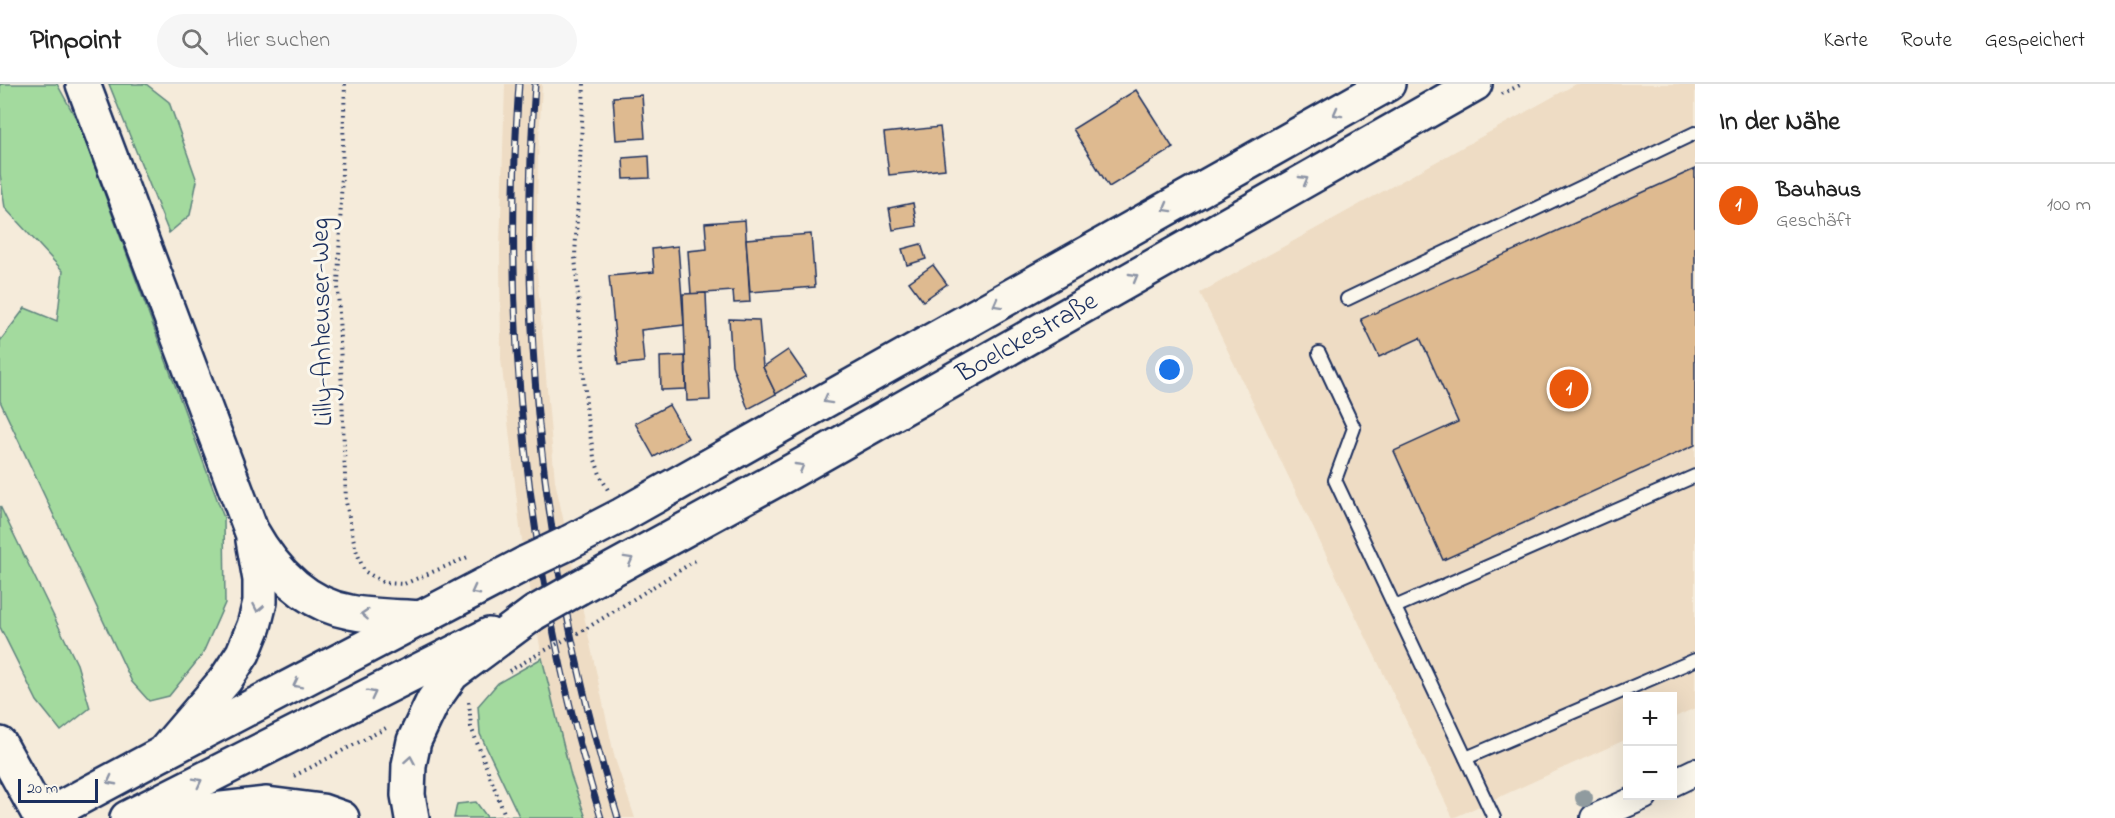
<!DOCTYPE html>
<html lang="de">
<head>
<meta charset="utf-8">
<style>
  :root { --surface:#fff; --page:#f6f6f6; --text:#222; --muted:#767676; --line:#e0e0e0; --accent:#ea580c }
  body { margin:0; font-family:"Indie Flower",sans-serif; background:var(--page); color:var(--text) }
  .controls { position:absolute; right:18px; bottom:18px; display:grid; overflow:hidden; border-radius:0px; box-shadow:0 6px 24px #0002 }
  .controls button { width:54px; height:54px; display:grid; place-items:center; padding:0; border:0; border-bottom:2px solid var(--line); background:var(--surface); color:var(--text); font:30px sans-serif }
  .scale { position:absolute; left:18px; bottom:15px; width:80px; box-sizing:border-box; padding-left:6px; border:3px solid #1b2f5e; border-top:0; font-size:16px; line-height:21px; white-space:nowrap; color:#1b2f5e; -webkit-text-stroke:4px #fbf7ec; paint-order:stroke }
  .you { position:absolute; left:1170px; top:286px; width:21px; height:21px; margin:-15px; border:4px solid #fff; border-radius:50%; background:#1a73e8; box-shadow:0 0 0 9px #1a73e833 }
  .badge { display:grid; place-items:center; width:39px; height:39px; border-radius:50%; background:var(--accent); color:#fff; font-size:20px; font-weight:700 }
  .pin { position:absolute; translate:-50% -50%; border:3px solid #fff; box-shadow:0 2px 6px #0006 }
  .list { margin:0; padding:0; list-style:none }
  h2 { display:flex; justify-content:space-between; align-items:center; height:78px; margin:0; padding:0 24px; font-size:26px }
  h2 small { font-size:20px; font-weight:400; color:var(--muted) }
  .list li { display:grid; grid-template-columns:39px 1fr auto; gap:18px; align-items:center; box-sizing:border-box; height:84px; padding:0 24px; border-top:2px solid var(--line) }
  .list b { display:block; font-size:22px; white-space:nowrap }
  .list p { margin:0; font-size:20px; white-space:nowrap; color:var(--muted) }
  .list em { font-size:20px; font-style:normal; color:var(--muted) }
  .icon { flex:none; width:33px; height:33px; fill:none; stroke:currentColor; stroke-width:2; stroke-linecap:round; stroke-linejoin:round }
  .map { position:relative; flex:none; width:1695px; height:734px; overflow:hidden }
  header { display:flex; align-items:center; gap:36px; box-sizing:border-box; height:84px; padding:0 30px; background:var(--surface); border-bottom:2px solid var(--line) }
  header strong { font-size:28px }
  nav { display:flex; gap:33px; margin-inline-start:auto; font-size:21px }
  .search { width:420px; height:54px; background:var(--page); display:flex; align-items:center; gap:15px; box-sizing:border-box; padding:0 21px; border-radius:33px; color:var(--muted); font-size:22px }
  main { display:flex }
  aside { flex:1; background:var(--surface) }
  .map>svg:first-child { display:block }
  .built { fill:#eedcc4 }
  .green { fill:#a3da9e; stroke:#5f847e; stroke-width:1.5 }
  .building { fill:#deba90; stroke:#1b2f5e; stroke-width:1.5 }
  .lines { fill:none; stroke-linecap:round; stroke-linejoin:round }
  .lane-casing { stroke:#1b2f5e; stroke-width:16 }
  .street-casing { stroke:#1b2f5e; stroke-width:30 }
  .primary-casing { stroke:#1b2f5e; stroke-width:38 }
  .highway-casing { stroke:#1b2f5e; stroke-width:38 }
  .path { stroke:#1b2f5e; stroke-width:4; stroke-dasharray:1.5 4.5; stroke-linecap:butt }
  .lane { stroke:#fbf7ec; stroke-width:12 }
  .street { stroke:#fbf7ec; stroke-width:26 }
  .primary { stroke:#fbf7ec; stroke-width:33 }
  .highway { stroke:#fbf7ec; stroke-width:33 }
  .rail-casing { stroke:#1b2f5e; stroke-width:7 }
  .rail { stroke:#fbf7ec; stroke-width:4.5; stroke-dasharray:14; stroke-linecap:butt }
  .primary-bridge-casing { stroke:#1b2f5e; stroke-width:38; stroke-linecap:butt }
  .path-bridge { stroke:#1b2f5e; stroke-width:4; stroke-dasharray:1.5 4.5; stroke-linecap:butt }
  .primary-bridge { stroke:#fbf7ec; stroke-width:33 }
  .tree { fill:#909b9f }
  .oneway { stroke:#8b93a5 }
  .labels { text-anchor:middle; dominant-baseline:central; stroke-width:6; stroke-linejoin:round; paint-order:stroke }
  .street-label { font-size:27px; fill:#1b2f5e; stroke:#fbf7ec }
</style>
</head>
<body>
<header>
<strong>Pinpoint</strong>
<div class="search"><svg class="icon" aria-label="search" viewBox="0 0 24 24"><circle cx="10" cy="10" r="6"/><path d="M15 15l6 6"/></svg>Hier suchen</div>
<nav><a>Karte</a><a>Route</a><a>Gespeichert</a></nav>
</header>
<main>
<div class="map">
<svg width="1695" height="734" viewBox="0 0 1695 734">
  <rect width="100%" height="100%" fill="#f5ebda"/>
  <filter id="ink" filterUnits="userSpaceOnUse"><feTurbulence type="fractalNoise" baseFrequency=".0167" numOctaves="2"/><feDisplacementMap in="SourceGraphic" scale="12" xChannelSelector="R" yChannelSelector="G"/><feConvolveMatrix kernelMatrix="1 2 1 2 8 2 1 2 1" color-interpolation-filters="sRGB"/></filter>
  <g filter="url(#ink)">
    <g class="built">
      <path d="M505 0H542L538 73 536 177 555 397 615 675 635 734H586L571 692 542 574 520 444 501 275 500 165Z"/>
      <path d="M1576 0H1695V624L1673 634 1672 612H1628L1627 655 1453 734 1200 209Z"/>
    </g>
    <g class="green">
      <path d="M0 0H57L78 38 224 434 225 519 202 571 169 612 149 617 132 598 0 317V257L25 224 57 237 63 187 5 124 0 90Z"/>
      <path d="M109 0H146L169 18 197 97 190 131 169 149Z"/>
      <path d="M0 422 77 580 90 624 61 647 37 617 0 543Z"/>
      <path d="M542 574 571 692 586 734H454L457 720 476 718 487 733 519 732 480 650 478 622 498 599Z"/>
    </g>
    <g class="building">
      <path d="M1136 6 1173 64 1109 103 1073 45Z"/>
      <path d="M642 11 645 54 616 56 613 13Z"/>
      <path d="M940 43 945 85 889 91 884 49Z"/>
      <path d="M649 72 650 94 624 95 623 74Z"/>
      <path d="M1695 85V361L1443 476 1394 367 1458 338 1420 254 1379 273 1361 235Z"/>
      <path d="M913 119 917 142 893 146 889 124Z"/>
      <path d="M745 136 750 218 734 219 733 207 691 210 688 167 707 165 705 139Z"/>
      <path d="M811 150 815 203 750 208 746 155Z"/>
      <path d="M921 160 926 175 907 181 902 165Z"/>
      <path d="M678 162 684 241 641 246 644 278 618 281 609 192 654 188 652 165Z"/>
      <path d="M933 181 947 200 923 217 909 198Z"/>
      <path d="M706 209 710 316 687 317 683 210Z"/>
      <path d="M729 235 759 236 763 283 776 310 748 325 732 281Z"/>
      <path d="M788 266 806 292 776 310 763 283Z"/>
      <path d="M685 272 686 305 661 306 660 273Z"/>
      <path d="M669 321 688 354 654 373 635 339Z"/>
    </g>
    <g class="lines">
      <g class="lane-casing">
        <g id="lane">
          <path d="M1347 215 1695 49"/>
          <path d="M1319 269 1354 344 1335 396 1494 734"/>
          <path d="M1395 523 1695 392"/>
          <path d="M1466 674 1695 576"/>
        </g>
      </g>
      <g class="street-casing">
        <g id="street">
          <path d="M1672 699 1695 688"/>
          <path d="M1594 734 1644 712"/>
        </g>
      </g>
      <g class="primary-casing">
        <g id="primary">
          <path d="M568 459 622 431 1388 0"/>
          <path id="s1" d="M578 504 794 386 1475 0"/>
          <path d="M163 669 526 479"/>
          <path d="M127 734 489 551"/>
        </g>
      </g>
      <g class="highway-casing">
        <g id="highway">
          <path d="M83 0 251 446C273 485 304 520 350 528 374 533 400 532 424 534"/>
          <path d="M0 660 41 734"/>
          <path d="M42 734 163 669 226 595 243 569 254 542 260 518V496L253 456"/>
          <path d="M141 734 267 720 322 727 342 734"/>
          <path d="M412 734 408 711 409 681 414 657 433 617 452 590 534 529"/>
        </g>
      </g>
      <g class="path">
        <path d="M345 0 338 202 346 418 355 463 364 487 384 499 404 500 468 473"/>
        <path d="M584 0 575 172 587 333 594 373 601 393 608 406"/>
        <path d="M1502 10 1522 0"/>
        <path d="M587 544 698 475"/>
        <path d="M509 587 540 569"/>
        <path d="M469 618 471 643 506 734"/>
        <path d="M294 692 388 643"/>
      </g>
      <use href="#lane" class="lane"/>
      <use href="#street" class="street"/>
      <use href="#primary" class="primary"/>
      <use href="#highway" class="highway"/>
      <g class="rail-casing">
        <g id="rail">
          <path d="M519 0C501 248 528 497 601 734"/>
          <path d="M535 0C517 248 545 496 618 734"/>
        </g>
      </g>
      <use href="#rail" class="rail"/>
      <g class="primary-bridge-casing">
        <g id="primary-bridge">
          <path d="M526 479 568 459"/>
          <path d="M534 529 578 504"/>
        </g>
      </g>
      <path class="path-bridge" d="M540 569 587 544"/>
      <use href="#primary-bridge" class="primary-bridge"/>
    </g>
    <circle class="tree" cx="1584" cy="714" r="9"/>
    <defs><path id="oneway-chevron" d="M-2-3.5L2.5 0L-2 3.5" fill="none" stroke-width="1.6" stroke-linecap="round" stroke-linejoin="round" transform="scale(1.5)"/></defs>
    <g class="oneway">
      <use href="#oneway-chevron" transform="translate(1337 29) rotate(151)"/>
      <use href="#oneway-chevron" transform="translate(1304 96) rotate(-30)"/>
      <use href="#oneway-chevron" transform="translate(1167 124) rotate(151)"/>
      <use href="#oneway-chevron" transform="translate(1134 193) rotate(-30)"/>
      <use href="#oneway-chevron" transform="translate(997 220) rotate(151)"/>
      <use href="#oneway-chevron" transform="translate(827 316) rotate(151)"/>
      <use href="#oneway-chevron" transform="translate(800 383) rotate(-30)"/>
      <use href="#oneway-chevron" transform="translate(629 476) rotate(-29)"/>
      <use href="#oneway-chevron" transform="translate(475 507) rotate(152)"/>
      <use href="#oneway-chevron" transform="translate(258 524) rotate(101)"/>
      <use href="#oneway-chevron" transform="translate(365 530) rotate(-176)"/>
      <use href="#oneway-chevron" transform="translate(297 600) rotate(153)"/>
      <use href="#oneway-chevron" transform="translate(372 610) rotate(-27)"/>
      <use href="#oneway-chevron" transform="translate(410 676) rotate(-80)"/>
      <use href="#oneway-chevron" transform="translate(111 697) rotate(152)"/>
      <use href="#oneway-chevron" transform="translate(198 698) rotate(-27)"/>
    </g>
  </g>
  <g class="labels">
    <g class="street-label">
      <text transform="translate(323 238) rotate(-91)">Lilly-Anheuser-Weg</text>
      <text stroke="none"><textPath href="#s1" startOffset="514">Boelckestraße</textPath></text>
    </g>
  </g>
</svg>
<div class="controls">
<button>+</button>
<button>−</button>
</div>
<div class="scale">20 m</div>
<div class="you"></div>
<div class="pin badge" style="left:1569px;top:305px">1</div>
</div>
<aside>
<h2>In der Nähe<small></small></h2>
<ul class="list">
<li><span class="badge">1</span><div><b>Bauhaus</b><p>Geschäft</p></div><em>100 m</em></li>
</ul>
</aside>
</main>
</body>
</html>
